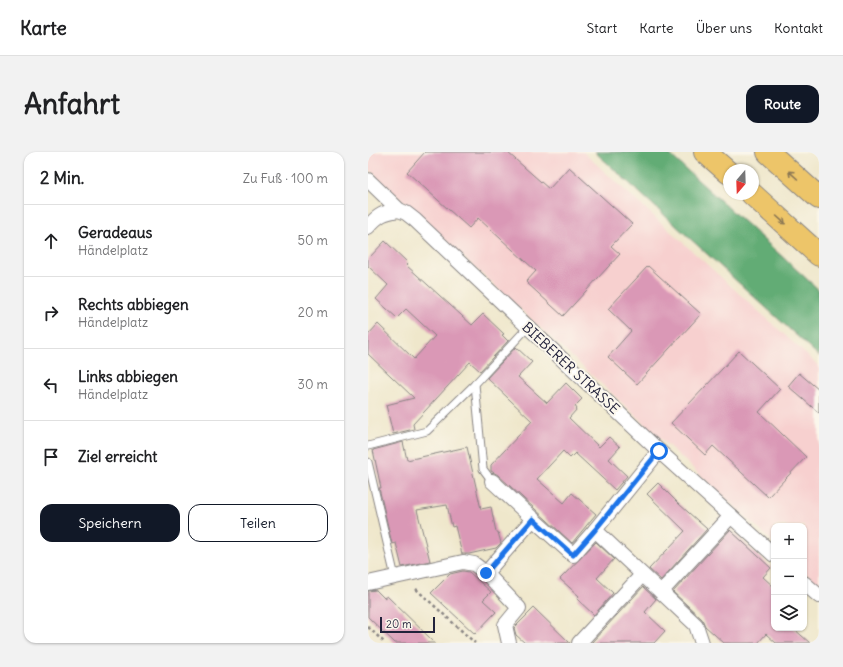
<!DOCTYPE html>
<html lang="de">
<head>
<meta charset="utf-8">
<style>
  :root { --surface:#fff; --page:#f2f2f2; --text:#202124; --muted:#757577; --line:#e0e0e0; --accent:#111827 }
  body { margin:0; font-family:Delius,sans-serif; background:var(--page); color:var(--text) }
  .controls { position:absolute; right:12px; bottom:12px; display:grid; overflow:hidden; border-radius:8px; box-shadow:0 1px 3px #0004 }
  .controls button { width:36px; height:36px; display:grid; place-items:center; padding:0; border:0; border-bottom:1px solid var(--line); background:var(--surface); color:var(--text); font:20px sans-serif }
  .compass { position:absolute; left:355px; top:12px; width:36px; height:36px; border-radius:50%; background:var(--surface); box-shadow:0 1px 3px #0004; rotate:199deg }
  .scale { position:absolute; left:12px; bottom:10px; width:55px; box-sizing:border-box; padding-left:4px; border:2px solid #22223b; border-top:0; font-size:11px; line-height:14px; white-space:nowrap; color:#22223b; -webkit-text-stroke:3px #fbf7ec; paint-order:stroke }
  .stop { position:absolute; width:12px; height:12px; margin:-9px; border:3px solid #1a73e8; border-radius:50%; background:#fff }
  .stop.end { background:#1a73e8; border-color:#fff; box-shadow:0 1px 4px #0008 }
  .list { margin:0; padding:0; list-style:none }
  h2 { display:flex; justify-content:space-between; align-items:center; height:52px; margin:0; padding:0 16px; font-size:17px }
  h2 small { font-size:13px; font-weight:400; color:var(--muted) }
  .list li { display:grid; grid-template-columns:26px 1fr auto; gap:12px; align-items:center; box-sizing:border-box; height:72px; padding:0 16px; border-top:1px solid var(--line) }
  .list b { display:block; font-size:15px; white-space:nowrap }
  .list p { margin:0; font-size:13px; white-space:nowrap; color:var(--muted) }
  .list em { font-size:13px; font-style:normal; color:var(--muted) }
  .actions { display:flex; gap:8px; padding:12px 16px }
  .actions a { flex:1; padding:9px 0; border:1px solid var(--accent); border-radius:12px; text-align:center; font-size:14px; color:var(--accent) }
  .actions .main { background:var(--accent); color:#fff }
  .icon { flex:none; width:22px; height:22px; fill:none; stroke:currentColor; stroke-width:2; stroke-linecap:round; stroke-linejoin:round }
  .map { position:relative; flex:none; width:451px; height:491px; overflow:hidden; border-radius:12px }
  header { display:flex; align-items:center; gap:24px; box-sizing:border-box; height:56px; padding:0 20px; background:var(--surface); border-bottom:1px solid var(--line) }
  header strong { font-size:19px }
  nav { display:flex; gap:22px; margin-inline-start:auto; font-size:14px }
  .intro { display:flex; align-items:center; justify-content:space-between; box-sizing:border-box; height:96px; padding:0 24px }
  h1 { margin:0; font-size:28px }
  .button { padding:10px 18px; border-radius:12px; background:var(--accent); color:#fff; font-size:14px; font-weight:700 }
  main { display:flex; gap:24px; padding:0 24px }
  aside { flex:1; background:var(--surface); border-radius:12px; box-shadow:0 1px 3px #0004 }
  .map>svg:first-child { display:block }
  .built { fill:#f7d0cf }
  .forest { fill:#62ac74; stroke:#426758 }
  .building { fill:#da98b6 }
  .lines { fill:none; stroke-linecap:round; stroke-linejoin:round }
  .service-casing { stroke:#888483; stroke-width:9 }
  .minor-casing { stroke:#888483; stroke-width:16 }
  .motorway-casing { stroke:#888483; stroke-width:24 }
  .path { stroke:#888483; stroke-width:2.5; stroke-dasharray:3 3; stroke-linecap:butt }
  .service { stroke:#fff; stroke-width:7 }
  .minor { stroke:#fff; stroke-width:14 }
  .motorway { stroke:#edc569; stroke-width:22 }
  .oneway { stroke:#887452 }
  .route { stroke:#1a73e8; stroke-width:5 }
  .labels { text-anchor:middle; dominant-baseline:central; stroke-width:4; stroke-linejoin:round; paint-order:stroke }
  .street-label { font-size:14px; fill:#22223b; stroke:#fbf7ec }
</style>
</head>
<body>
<header>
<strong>Karte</strong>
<nav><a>Start</a><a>Karte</a><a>Über uns</a><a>Kontakt</a></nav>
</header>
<div class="intro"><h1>Anfahrt</h1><a class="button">Route</a></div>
<main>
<aside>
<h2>2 Min.<small>Zu Fuß · 100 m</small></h2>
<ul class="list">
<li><svg class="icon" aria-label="ahead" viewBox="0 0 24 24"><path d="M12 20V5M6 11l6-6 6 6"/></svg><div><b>Geradeaus</b><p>Händelplatz</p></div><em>50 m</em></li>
<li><svg class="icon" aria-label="right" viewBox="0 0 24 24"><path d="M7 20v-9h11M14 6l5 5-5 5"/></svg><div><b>Rechts abbiegen</b><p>Händelplatz</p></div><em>20 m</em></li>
<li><svg class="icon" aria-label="left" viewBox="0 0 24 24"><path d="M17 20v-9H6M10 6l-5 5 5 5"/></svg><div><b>Links abbiegen</b><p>Händelplatz</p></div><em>30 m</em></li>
<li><svg class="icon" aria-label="arrive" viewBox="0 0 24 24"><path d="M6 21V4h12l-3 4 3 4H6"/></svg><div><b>Ziel erreicht</b></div></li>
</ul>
<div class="actions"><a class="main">Speichern</a><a>Teilen</a></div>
</aside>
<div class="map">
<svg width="451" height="491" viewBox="0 0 451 491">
  <rect width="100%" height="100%" fill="#fbf7ec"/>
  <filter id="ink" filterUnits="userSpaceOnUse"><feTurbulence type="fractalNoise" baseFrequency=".025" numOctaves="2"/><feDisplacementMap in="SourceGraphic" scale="8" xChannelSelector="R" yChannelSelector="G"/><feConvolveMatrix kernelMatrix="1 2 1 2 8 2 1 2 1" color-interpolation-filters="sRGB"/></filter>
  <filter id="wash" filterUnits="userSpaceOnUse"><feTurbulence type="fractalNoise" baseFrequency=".012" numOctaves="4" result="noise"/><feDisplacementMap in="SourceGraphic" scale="16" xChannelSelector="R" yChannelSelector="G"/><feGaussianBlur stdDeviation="0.9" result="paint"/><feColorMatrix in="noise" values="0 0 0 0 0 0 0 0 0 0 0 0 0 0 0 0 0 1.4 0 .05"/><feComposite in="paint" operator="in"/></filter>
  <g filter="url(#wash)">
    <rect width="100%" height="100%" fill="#efe7cb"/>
    <path class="built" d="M0 0H215L451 214V433L436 419V374H406V391L0 17Z"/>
    <path class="forest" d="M227 0H299L451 138V204Z"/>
    <g id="blocks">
      <g class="building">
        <path d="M57 0H139L181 37 201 15 264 72 243 94 252 102 195 164 158 130 168 119 110 66 101 76 39 20Z"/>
        <path d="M17 89 40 111 38 113 104 173 115 162 136 182 134 183 140 189 112 219 102 210 45 272 46 277 25 282 18 253 46 246 0 202V183L10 172 46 207 67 184 38 157 29 166 8 147 20 133 0 114V107Z"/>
        <path d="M280 114 333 162 269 232 240 205 263 179 240 157Z"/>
        <path d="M148 195 164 210 150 225 179 251 198 231 214 247 207 254 209 257 201 266 231 295 241 285 252 295 241 307 259 324 247 338 207 301 202 306 195 299 169 327 196 351 204 341 228 362 204 391 130 323 123 319V313L164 269 119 226Z"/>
        <path d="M371 199 412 237 391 260 438 305 400 345 345 294 337 303 303 271Z"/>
        <path d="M431 221 451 238V261L420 234Z"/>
        <path d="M35 290 39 308 99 295 113 357 123 355 128 380H130L133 391 128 396 101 402H94L87 374 84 375 79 353 49 358 62 409 34 415 28 391 24 392 11 336H13L5 298Z"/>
        <path d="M290 331 311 352 339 377 293 428 281 417 317 379 279 342Z"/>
        <path d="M362 378 403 416 395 425 406 435V476H425L442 491H408L398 482 390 491H356L337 474 334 467 305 440Z"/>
        <path d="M228 390 246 407 229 426 245 441 226 463 209 447 211 444 192 427Z"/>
        <path d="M95 419 101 420 123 440 115 448 128 460 107 482 63 441 82 422Z"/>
        <path d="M275 435 288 447 277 460 297 479 286 491H223Z"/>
        <path d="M8 438 16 446 19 444 67 491H27L0 465V439Z"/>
        <path d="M166 456 202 491H157L148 483 146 476Z"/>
      </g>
    </g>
  </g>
  <g filter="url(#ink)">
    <use href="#blocks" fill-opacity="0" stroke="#888483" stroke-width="1"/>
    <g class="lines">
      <g class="service-casing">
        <g id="service">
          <path d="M107 232 115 317 124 329"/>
          <path d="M0 294 59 279 107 232 160 175"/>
          <path d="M0 310 27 425"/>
        </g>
      </g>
      <g class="minor-casing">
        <g id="minor">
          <path d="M0 28 31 58 38 61 47 68 291 299 406 403"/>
          <path d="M0 75C10 63 16 60 31 58"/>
          <path d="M291 299 227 378 293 440 363 364"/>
          <path d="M124 329 165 367"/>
          <path d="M0 431 95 410 106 412 118 421"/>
          <path d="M436 431 451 444"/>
          <path d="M293 440 328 473 334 491"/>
          <path d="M141 491 137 473 151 456 118 421 165 367 205 403 227 378"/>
          <path d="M211 491 274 423"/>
        </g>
      </g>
      <g class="motorway-casing">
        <g id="motorway">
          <path d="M337 0 361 21"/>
          <path d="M400 0 451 46"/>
          <path d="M384 42 451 103"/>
        </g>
      </g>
      <g class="path">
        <path d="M48 437 107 491"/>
        <path d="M0 475 17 491"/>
      </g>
      <use href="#service" class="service"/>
      <use href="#minor" class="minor"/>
      <use href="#motorway" class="motorway"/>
    </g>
    <defs><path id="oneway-shaft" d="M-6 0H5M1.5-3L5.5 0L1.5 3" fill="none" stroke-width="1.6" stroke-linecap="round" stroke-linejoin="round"/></defs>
    <g class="oneway">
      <use href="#oneway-shaft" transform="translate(425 23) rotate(-138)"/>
      <use href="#oneway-shaft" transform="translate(413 68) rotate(42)"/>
    </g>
  </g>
  <g class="lines" filter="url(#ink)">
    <path class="route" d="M118 421 165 367 205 403 227 378 291 299"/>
  </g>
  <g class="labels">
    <g class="street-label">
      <text transform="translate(203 216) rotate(43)">BIEBERER STRASSE</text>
    </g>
  </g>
</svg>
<div class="controls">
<button>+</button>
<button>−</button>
<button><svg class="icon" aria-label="layers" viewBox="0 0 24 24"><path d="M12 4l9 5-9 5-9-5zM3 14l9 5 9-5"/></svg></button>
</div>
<svg class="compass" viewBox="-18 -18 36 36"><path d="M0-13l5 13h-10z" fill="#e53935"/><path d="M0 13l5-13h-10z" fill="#757577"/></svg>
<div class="scale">20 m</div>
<div class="stop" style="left:291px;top:299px"></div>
<div class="stop end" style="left:118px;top:421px"></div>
</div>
</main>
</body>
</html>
